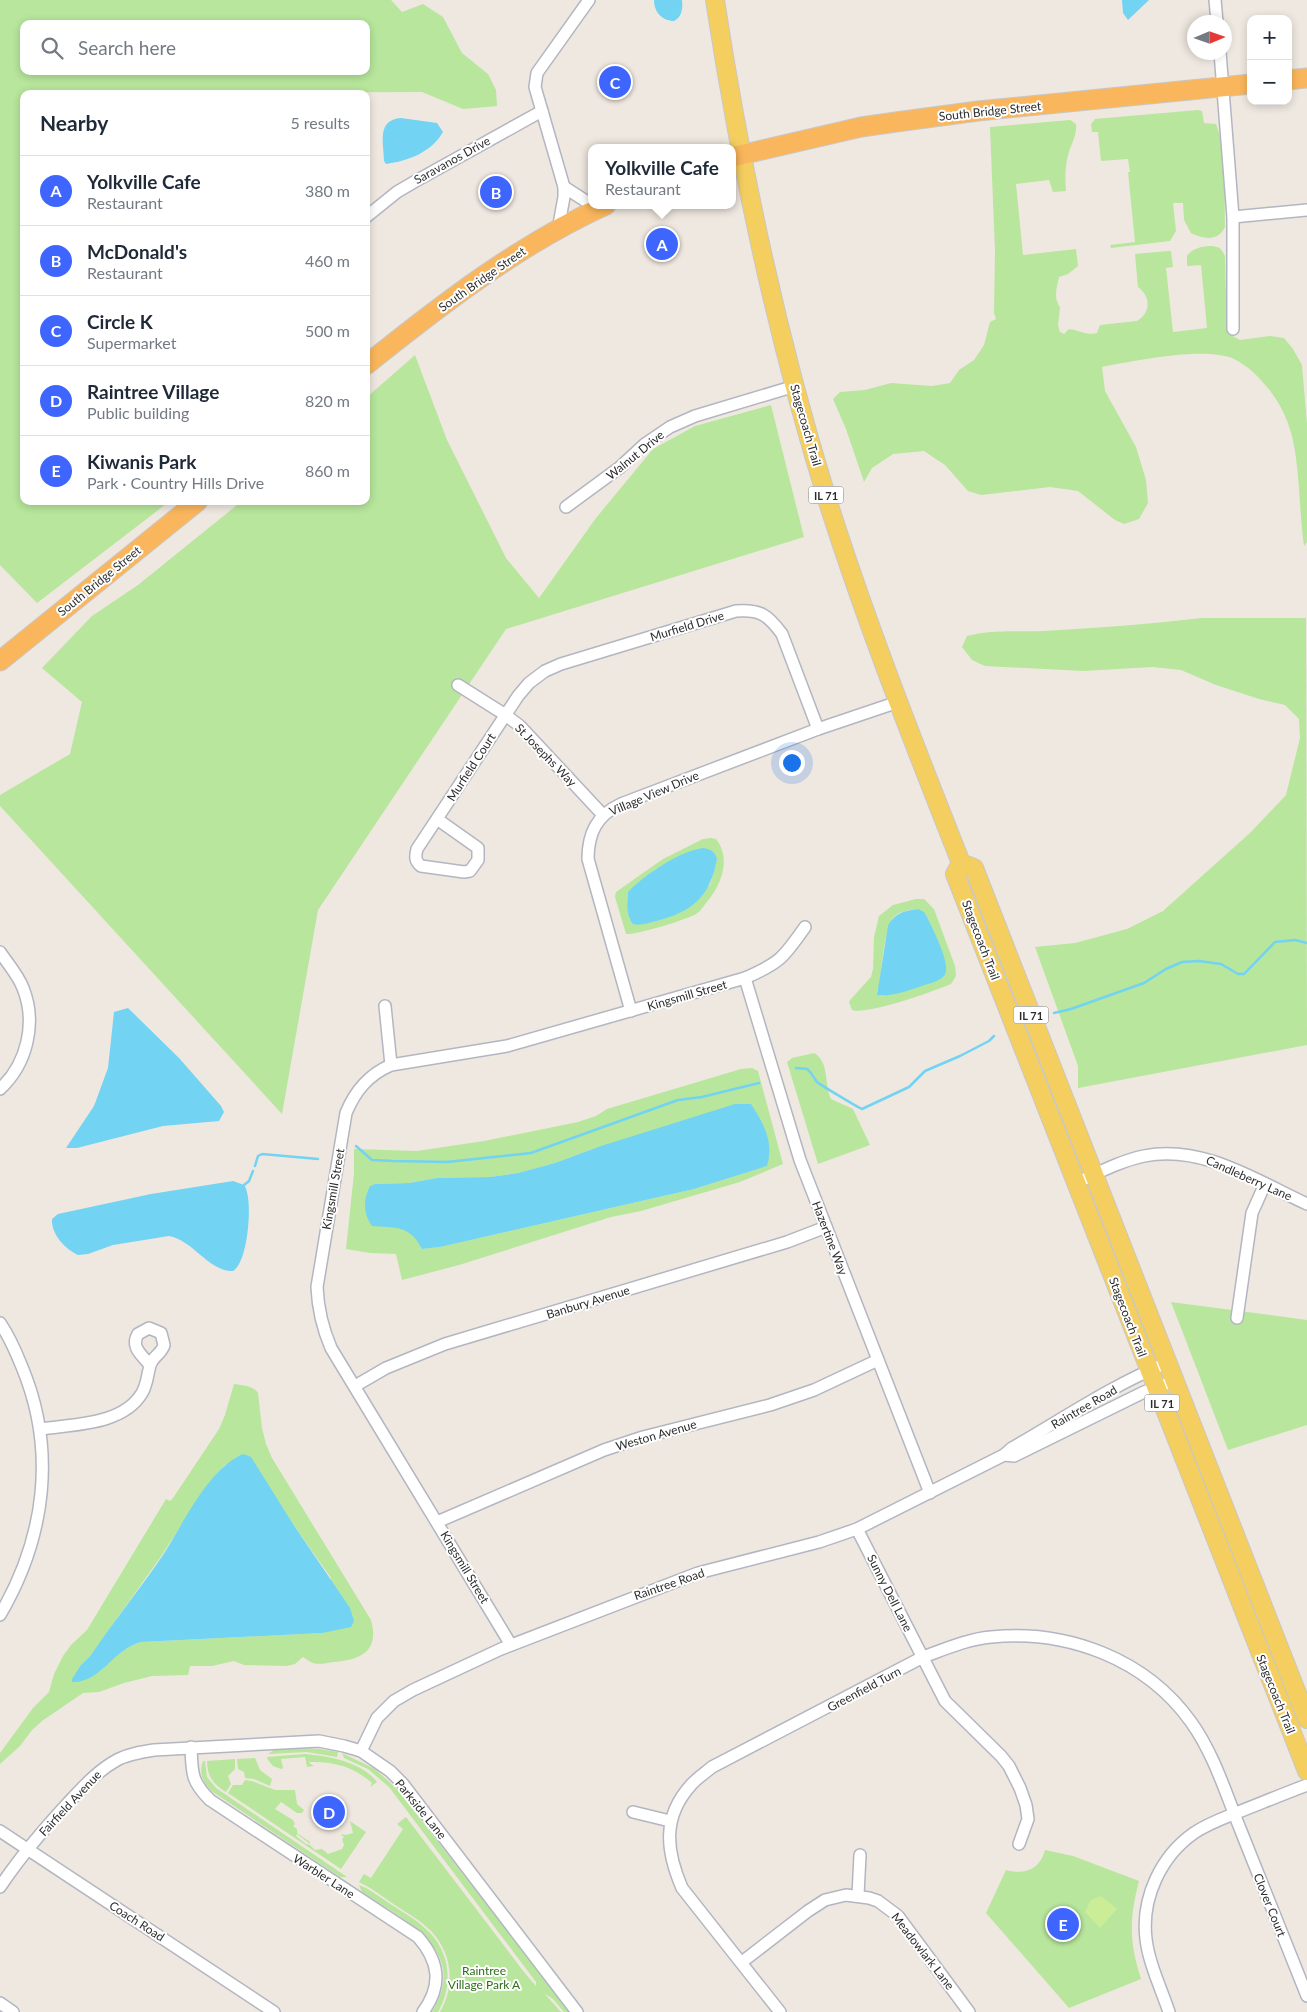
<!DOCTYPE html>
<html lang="en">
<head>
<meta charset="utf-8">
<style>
  :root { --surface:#fff; --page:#f2f2f3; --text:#1f2937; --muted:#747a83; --line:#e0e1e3; --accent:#3e66fe }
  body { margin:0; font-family:Lato,sans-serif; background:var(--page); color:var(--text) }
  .controls { position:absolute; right:15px; top:15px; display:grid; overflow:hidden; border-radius:10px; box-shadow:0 2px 8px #0003 }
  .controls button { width:45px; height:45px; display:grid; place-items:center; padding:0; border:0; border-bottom:1px solid var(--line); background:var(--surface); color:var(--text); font:25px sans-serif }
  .compass { position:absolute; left:1187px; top:15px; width:45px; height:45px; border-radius:50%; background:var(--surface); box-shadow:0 2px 8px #0003; rotate:88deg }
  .you { position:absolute; left:791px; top:762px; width:18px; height:18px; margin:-12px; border:4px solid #fff; border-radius:50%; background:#1a73e8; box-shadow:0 0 0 8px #1a73e833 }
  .badge { display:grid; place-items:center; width:32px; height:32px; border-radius:50%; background:var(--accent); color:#fff; font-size:16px; font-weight:700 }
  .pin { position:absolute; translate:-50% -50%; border:2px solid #fff; box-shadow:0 1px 5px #0006 }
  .popup { position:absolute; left:588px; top:144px; width:148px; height:65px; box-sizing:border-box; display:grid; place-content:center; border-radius:10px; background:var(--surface); filter:drop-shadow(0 1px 4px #0005); font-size:16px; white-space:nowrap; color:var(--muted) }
  .popup b { font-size:19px; color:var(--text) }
  .popup::after { content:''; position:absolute; left:50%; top:100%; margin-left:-10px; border:10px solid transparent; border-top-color:var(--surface) }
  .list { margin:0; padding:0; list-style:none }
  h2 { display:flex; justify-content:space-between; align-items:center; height:65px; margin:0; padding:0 20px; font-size:21px }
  h2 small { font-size:16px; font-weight:400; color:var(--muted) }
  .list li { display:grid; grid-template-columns:32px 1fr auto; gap:15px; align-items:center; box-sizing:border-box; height:70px; padding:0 20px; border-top:1px solid var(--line) }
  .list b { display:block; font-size:19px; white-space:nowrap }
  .list p { margin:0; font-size:16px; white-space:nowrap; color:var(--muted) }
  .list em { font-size:16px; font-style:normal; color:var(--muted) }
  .icon { flex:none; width:28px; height:28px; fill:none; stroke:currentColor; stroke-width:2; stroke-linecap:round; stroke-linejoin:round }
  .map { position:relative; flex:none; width:1307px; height:2012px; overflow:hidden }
  .search { position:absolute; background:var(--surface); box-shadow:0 2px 8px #0003; left:20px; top:20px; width:350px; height:55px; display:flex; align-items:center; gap:12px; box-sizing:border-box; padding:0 18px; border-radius:10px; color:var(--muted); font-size:19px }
  .panel { position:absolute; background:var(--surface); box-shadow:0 2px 8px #0003; left:20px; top:90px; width:350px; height:415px; border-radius:10px }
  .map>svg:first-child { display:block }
  .green { fill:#b7e69c; fill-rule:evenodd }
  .pitch { fill:#cbed97 }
  .water { fill:#72d3f2 }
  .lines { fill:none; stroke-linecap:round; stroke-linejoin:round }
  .stream { stroke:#72d3f2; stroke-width:2.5 }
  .minor-casing { stroke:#b3b6c1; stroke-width:14 }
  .primary-casing { stroke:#c8c8c8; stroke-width:20 }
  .trunk-casing { stroke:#c8c8c8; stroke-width:21 }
  .minor { stroke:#fff; stroke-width:11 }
  .primary { stroke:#f4ce5f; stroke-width:18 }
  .trunk { stroke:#fab65c; stroke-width:19 }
  .labels { text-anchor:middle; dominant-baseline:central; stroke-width:4; stroke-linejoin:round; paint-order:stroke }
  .shield { fill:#fff; stroke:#6c6c6c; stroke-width:1 }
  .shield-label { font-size:11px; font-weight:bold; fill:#2d2d2d }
  .street-label { font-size:12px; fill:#2d2d2d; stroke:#fff }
  .park-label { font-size:12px; fill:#2d6e19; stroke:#fff }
</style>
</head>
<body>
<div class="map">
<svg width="1307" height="2012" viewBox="0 0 1307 2012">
  <rect width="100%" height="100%" fill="#efe8e0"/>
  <g class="green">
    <path d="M0 0H391L402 12 423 4 443 17 462 53 488 74 496 90 497 106 463 109 422 92 24 94V501H170L37 603 0 565ZM24 24H366V71H24Z"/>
    <path d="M1198 110 1202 111 1204 123 1216 124C1228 156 1224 193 1225 227 1218 242 1203 239 1191 233L1184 220 1183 203H1173L1176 231 1170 241 1111 248 1110 245 1135 242 1128 172H1130L1128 159 1101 161 1098 132H1092L1091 124 1095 119Z"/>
    <path d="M1070 120 1076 124C1077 136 1071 144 1068 155 1065 167 1065 178 1066 191L1053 192 1049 180 1016 184 1023 255 1076 249 1078 266 1068 274 1059 277C1057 287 1053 298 1060 307L1058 326 1060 332 1064 334 1069 329C1080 330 1086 336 1097 333L1100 325 1137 321C1151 313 1151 296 1138 287L1135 254 1168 251H1171L1173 267 1166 268 1173 332 1207 328 1201 265 1187 266V256C1192 248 1207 244 1217 247 1221 248 1223 252 1225 256L1227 333 1240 340 1270 336 1284 338 1293 349 1302 365 1307 424V542L1304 546C1300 517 1300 488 1296 458 1293 432 1284 406 1266 386 1257 375 1248 366 1234 359 1205 346 1135 361 1102 367L1105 391 1136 447 1146 480 1148 503 1139 519 1124 524 1115 520 1078 491 1050 487 981 495 968 491 945 465 924 451 893 454 872 468 864 482 846 429 833 399 840 392 865 390 891 383 932 386 950 383 959 370 974 360 984 345 990 322 996 319 994 313 995 251 990 127Z"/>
    <path d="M415 355 447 440 506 558 539 598 596 518 653 449 695 426 771 405 804 537 506 629 318 910 282 1114 0 806V795L70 754 82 702 42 668 92 616 138 585 242 501H366V398Z"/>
    <path d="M1202 618H1306L1307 1045 1078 1088V1066L1035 947 1075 943 1127 929 1163 911 1251 832 1286 795 1300 738 1299 719 1285 705 1259 699 1216 685 1181 670 1153 667 1083 671 985 666 972 660 962 647 967 636C992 629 1018 632 1044 631 1097 628 1149 624 1202 618Z"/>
    <path d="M711 838 716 839C732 859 721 886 706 903 703 907 700 912 696 914 686 920 636 935 626 934L615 897 616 892 663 859 703 839ZM717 859 710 885 630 920 627 900 628 892 656 869Z"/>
    <path d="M916 899H924L934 909 955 966 956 976 951 984C935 991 867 1015 852 1010L849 1002 851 999 871 977 873 969 874 937 879 916 893 905ZM918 909 912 989 881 996 877 991 879 987C881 972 885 927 893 918 898 911 910 910 918 909Z"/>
    <path d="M814 1053C830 1062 824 1085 831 1099L853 1109 870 1145 818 1164 787 1062 792 1058Z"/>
    <path d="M752 1068 758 1071 783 1164 740 1182 641 1211 611 1217 459 1265 402 1280 396 1254 370 1253 346 1249 354 1173V1149L417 1151 484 1141 578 1122 596 1116 607 1109 741 1069ZM598 1147 766 1166 694 1189 440 1247 422 1249 417 1237 405 1229 370 1186 375 1184 409 1183 437 1178 490 1177 518 1173 555 1163Z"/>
    <path d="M1171 1302 1307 1320V1425L1228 1450Z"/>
    <path d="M234 1384C242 1385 254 1386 258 1393L262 1428 266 1444 272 1458 371 1620C380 1652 360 1660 333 1662 327 1663 319 1665 313 1663 310 1662 307 1659 303 1657L295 1664 287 1666 244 1665 234 1661 212 1666H190L188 1675 152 1676 124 1683 99 1692 83 1693 42 1721 32 1730 20 1746 0 1764V1753L33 1708 49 1692 54 1674 63 1656 71 1645 87 1630 163 1504 166 1499 170 1501 173 1498 219 1429 225 1415ZM251 1458 293 1524 331 1578 322 1633 141 1642C124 1647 112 1659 99 1672L81 1665 91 1655 162 1555 204 1490 225 1465Z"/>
    <path d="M296 1748 320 1749 338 1752 337 1757 307 1752 268 1754 274 1750Z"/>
    <path d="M342 1753 375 1769 397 1789 570 2012H564L553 1999 544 1993 561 2012H440C456 1985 452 1952 430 1930 420 1920 407 1913 395 1905 383 1897 372 1888 359 1882L364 1874 371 1878 403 1829 397 1824 406 1817 524 1972 536 1986V1982L389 1787 368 1769 344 1758Z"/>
    <path d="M305 1754C329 1756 362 1762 377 1782L370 1787 372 1783C355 1767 333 1761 310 1762L309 1763 314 1766 307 1767 305 1757 281 1759 283 1768 281 1769 273 1766 268 1760 267 1757Z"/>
    <path d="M255 1758 260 1770 272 1779 270 1786 254 1779 245 1778 244 1772 238 1769 237 1759Z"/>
    <path d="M235 1759V1769L228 1776 231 1784 226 1792C213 1784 207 1776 207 1761Z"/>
    <path d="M203 1761H205L207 1777 216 1788 347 1877H340L213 1792C204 1784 198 1774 203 1761Z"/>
    <path d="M245 1780 252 1781 275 1790H295L297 1804 304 1810 302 1813H297L281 1802 275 1809 293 1820 295 1824 293 1826 297 1829V1833L310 1842V1844L297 1834 296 1836 306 1844 310 1845 315 1850 322 1849 328 1854 342 1849 344 1845 342 1839 344 1837 340 1834 346 1835 353 1833 350 1821 366 1832 341 1869 228 1793 233 1785H242Z"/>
    <path d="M1045 1850 1073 1856 1139 1881C1129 1920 1129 1941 1141 1979L1069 2008 986 1913 1006 1870C1024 1875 1040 1870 1045 1850Z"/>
    <path d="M359 1885C370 1889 381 1898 392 1905 404 1913 417 1920 427 1930 450 1951 454 1985 438 2012H432C471 1950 404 1920 362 1892Z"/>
  </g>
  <path class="pitch" d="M1101 1896 1117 1909 1100 1928 1085 1912 1091 1900Z"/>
  <g class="water">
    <path d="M654 0H682C683 8 682 17 674 21 662 21 654 12 654 0Z"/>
    <path d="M1122 0H1149L1128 20 1123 13Z"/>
    <path d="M401 118 437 123 443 132C432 152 408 161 386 164L384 161C384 143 376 120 401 118Z"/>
    <path d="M703 848C711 849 715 852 717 859 710 897 692 912 656 921 648 923 640 926 633 924 626 916 627 902 628 892 646 874 678 852 703 848Z"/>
    <path d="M918 909 924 912 927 917C932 928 953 967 944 976 939 982 926 984 919 987 907 991 890 997 877 995L888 926C895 913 903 911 918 909Z"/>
    <path d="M128 1008 179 1058 221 1106 224 1112 219 1121 163 1126 77 1148H66L94 1106 108 1068 114 1012Z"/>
    <path d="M735 1104H751C764 1124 774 1142 767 1166L694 1189 440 1247 422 1249C410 1225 396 1228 372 1226 363 1213 363 1200 370 1186L375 1184 409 1183 437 1178 490 1177 518 1173 555 1163 598 1147Z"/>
    <path d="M233 1181 244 1185C254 1198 248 1264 233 1271 209 1272 193 1240 169 1236L113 1245 88 1254 78 1255C65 1249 51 1234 52 1219L58 1214 151 1194Z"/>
    <path d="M243 1454 251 1457 293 1524 350 1608 354 1621 351 1627 322 1633 141 1642C112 1650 101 1683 72 1682V1679L81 1665 91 1655C114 1621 140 1589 163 1555 184 1523 207 1470 243 1454Z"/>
  </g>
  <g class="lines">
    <g class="stream">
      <path d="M1054 1013 1071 1009 1144 983 1166 969 1182 962 1199 961 1221 964 1238 974H1244L1275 942 1295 940 1307 943"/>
      <path d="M796 1068 807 1069C812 1073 814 1078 817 1082 819 1084 859 1108 862 1109L909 1087 925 1071 960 1056 989 1041 994 1036"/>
      <path d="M356 1146 372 1160 393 1161 447 1162 531 1153 678 1100 702 1097 759 1083"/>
      <path d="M255 1166 258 1156 262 1154 318 1159"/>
      <path d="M244 1185 249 1181 253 1171"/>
    </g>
    <g class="minor-casing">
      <g id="minor">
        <path d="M1215 0 1217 22"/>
        <path d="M1220 52 1233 217V329"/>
        <path d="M564 187 592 205"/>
        <path d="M366 217 397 192 414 182 542 111"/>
        <path d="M1233 217 1307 210"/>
        <path d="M558 230 564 197V187L535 87 537 73 589 0"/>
        <path d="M566 507 619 468 645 444 670 427 695 416 795 386"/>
        <path d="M458 685 504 714 520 726 603 815"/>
        <path d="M437 819 478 848V860L470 871 464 872 421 866C415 861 415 857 417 849L518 696 529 683 545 671 561 664 736 611C760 609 768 615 782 634L818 729"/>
        <path d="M0 952C8 964 18 975 23 988 37 1023 27 1064 0 1089"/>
        <path d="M745 978 800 1160 930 1493"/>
        <path d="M385 1006 391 1065"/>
        <path d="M631 1011 588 859C588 833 597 815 621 804L818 729 898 702"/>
        <path d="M1076 1183C1098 1173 1120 1161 1144 1156 1202 1144 1257 1181 1307 1204"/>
        <path d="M1237 1318 1252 1213 1265 1184"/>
        <path d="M0 1323C9 1336 16 1352 22 1367 57 1451 45 1538 0 1615"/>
        <path d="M355 1386 386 1368 445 1344 787 1242 826 1227"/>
        <path d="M41 1429C74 1424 123 1425 142 1393 148 1383 147 1373 151 1363 154 1356 162 1353 164 1345L161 1333 149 1328 138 1334C130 1347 142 1355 150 1365"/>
        <path d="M1004 1455 1014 1456 1144 1392 1174 1381"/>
        <path d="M437 1522 604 1450 643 1437 770 1405 814 1390 878 1360"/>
        <path d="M857 1529 945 1701 1001 1756 1009 1766 1020 1788 1026 1805 1028 1819 1019 1844"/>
        <path d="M511 1645 331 1348C322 1327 318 1310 317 1287L346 1113C355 1091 368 1075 391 1065L507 1046 745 978C780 963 784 957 805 927"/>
        <path d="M191 1747C192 1773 191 1781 210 1800L418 1937C439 1961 443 1985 423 2012"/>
        <path d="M361 1751 377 1718 394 1701 413 1690 501 1649 698 1573 819 1542 857 1529 1004 1455 1012 1448C1061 1420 1114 1384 1167 1363"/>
        <path d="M633 1812 670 1821"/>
        <path d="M0 1831 274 2012"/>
        <path d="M0 1887C20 1857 43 1830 68 1803 83 1787 97 1771 117 1760 128 1754 141 1752 154 1750L319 1741 344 1746 361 1751 390 1771 403 1784 577 2012"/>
        <path d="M858 1895 860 1855"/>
        <path d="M742 1962 808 1911 825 1900 846 1895 869 1898 878 1901 898 1916 969 2012"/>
        <path d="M0 2003 13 2012"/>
        <path d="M780 2012 682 1888C666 1851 662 1817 691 1785 697 1778 705 1773 712 1767L923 1657C945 1649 968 1639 991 1637 1067 1629 1146 1659 1191 1722 1214 1754 1226 1794 1241 1831 1263 1886 1285 1941 1307 1996"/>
        <path d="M1169 2012C1161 1988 1149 1964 1146 1939 1141 1898 1161 1856 1194 1833 1207 1824 1221 1819 1236 1813 1259 1804 1283 1794 1307 1785"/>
      </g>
    </g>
    <g class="primary-casing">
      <g id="primary">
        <path d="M715 0C741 170 777 338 828 502 867 625 914 744 961 863L974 868 1307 1719"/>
        <path d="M961 863 955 874 1307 1771"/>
      </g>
    </g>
    <g class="trunk-casing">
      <g id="trunk">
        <path d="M1288 80 1307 78"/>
        <path d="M732 157 861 127 896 122 978 111 1251 84"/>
        <path d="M366 365C441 305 518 245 606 205"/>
        <path d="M0 661 198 501"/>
      </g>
    </g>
    <use href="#minor" class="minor"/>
    <use href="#primary" class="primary"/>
    <use href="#trunk" class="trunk"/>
  </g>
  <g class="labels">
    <g class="shield">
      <rect x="808.5" y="486.5" width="35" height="17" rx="4"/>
      <rect x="1013.5" y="1006.5" width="35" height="17" rx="4"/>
      <rect x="1144.5" y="1394.5" width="35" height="17" rx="4"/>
    </g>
    <g class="shield-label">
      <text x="826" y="495">IL 71</text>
      <text x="1031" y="1015">IL 71</text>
      <text x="1162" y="1403">IL 71</text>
    </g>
    <g class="street-label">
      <text transform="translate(990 111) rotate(-6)">South Bridge Street</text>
      <text transform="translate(452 160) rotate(-29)">Saravanos Drive</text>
      <text transform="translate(482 279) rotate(-35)">South Bridge Street</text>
      <text transform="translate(806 425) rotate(74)">Stagecoach Trail</text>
      <text transform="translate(635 455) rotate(-39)">Walnut Drive</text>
      <text transform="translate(99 581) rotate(-39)">South Bridge Street</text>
      <text transform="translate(687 626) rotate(-17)">Murfield Drive</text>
      <text transform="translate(546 755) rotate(46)">St Josephs Way</text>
      <text transform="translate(471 767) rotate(-57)">Murfield Court</text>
      <text transform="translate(654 793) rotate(-23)">Village View Drive</text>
      <text transform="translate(981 940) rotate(69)">Stagecoach Trail</text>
      <text transform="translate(687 995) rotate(-16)">Kingsmill Street</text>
      <text transform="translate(1249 1178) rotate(24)">Candleberry Lane</text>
      <text transform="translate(333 1189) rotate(-80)">Kingsmill Street</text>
      <text transform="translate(830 1238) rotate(69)">Hazertine Way</text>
      <text transform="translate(588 1302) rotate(-17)">Banbury Avenue</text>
      <text transform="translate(1128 1317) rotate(69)">Stagecoach Trail</text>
      <text transform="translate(1084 1407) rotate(-30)">Raintree Road</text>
      <text transform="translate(656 1435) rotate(-16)">Weston Avenue</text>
      <text transform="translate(465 1567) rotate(59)">Kingsmill Street</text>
      <text transform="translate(669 1584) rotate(-19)">Raintree Road</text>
      <text transform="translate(890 1593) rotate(63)">Sunny Dell Lane</text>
      <text transform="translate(864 1689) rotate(-28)">Greenfield Turn</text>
      <text transform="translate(1276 1694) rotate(68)">Stagecoach Trail</text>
      <text transform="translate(70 1803) rotate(-47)">Fairfield Avenue</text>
      <text transform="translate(421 1809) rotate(51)">Parkside Lane</text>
      <text transform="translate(324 1876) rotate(33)">Warbler Lane</text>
      <text transform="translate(1270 1905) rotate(68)">Clover Court</text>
      <text transform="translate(137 1921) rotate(33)">Coach Road</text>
      <text transform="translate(923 1951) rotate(52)">Meadowlark Lane</text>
    </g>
    <g class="park-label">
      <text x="484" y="1970">Raintree<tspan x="484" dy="14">Village Park A</tspan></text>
    </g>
  </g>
</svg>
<div class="controls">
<button>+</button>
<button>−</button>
</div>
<svg class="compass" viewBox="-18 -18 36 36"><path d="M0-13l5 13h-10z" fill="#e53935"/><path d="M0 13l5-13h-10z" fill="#747a83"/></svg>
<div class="you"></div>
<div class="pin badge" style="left:662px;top:244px">A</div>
<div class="popup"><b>Yolkville Cafe</b>Restaurant</div>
<div class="pin badge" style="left:496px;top:192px">B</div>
<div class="pin badge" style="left:615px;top:82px">C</div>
<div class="pin badge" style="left:329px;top:1812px">D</div>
<div class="pin badge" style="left:1063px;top:1924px">E</div>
<div class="search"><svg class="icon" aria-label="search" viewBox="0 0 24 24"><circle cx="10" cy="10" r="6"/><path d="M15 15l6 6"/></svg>Search here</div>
<section class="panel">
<h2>Nearby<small>5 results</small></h2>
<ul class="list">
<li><span class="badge">A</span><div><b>Yolkville Cafe</b><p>Restaurant</p></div><em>380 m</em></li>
<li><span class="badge">B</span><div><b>McDonald's</b><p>Restaurant</p></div><em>460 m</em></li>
<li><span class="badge">C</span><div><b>Circle K</b><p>Supermarket</p></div><em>500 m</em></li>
<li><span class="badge">D</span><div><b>Raintree Village</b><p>Public building</p></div><em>820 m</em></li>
<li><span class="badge">E</span><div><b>Kiwanis Park</b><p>Park · Country Hills Drive</p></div><em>860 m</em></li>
</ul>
</section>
</div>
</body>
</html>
